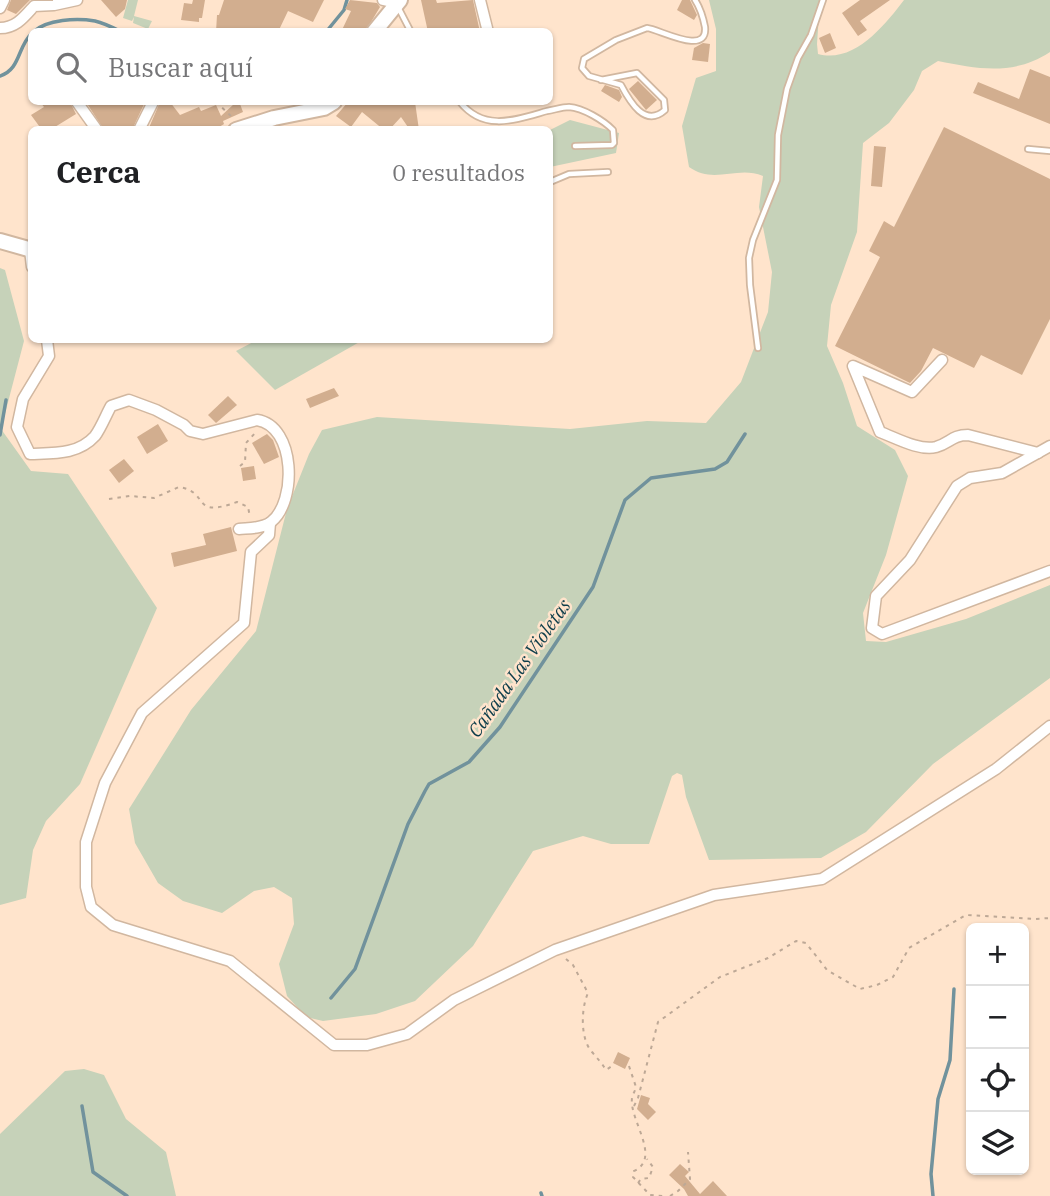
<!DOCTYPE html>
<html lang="es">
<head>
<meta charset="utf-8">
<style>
  :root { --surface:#fff; --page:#f6f6f6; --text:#202124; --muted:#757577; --line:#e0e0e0 }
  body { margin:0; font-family:"IBM Plex Serif",serif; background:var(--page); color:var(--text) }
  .controls { position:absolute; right:21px; bottom:21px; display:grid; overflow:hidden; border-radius:10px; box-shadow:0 2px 5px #0004 }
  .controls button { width:63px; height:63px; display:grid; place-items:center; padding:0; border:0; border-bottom:2px solid var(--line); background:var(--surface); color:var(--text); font:35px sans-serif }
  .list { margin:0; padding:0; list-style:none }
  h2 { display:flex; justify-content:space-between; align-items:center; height:91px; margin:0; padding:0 28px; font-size:30px }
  h2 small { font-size:23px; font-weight:400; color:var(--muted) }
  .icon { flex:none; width:38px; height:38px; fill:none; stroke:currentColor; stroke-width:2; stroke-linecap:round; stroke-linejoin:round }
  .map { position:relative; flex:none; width:1050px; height:1196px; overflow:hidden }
  .search { position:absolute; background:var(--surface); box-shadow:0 2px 5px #0004; left:28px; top:28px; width:525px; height:77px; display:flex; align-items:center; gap:18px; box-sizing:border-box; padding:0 24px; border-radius:10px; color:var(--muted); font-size:26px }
  .panel { position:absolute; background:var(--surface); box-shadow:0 2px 5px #0004; left:28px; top:126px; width:525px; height:217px; border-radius:10px }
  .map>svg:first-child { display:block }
  .green { fill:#c6d2b9 }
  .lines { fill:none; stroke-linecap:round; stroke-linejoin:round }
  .stream { stroke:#71929c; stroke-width:3.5 }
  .building { fill:#d2ae8f }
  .lane-casing { stroke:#d1b7a0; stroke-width:8 }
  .street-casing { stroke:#d1b7a0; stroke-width:13 }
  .secondary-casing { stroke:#d1b7a0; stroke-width:18 }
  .path { stroke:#bda896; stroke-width:2; stroke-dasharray:3.5 5; stroke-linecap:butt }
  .lane { stroke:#fff; stroke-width:4.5 }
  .street { stroke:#fff; stroke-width:10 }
  .secondary { stroke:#fff; stroke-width:14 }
  .labels { text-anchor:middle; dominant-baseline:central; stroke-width:5; stroke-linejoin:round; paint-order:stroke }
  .water-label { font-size:19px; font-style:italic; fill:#0e3e4b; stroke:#ffe4cc }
</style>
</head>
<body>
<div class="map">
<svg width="1050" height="1196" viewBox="0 0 1050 1196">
  <rect width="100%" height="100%" fill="#ffe4cc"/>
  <g class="green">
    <path d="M128 0H138L134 16 152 21 148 29 133 23 134 17 132 21 123 18Z"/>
    <path d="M709 0H820L817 44 818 54C854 64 885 25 904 0H1050V52C1014 76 978 69 938 61L922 71 914 90 889 123 863 143 857 232 831 305 827 346 843 383 857 426 895 450 908 476 886 555 863 613 866 641 886 642 966 619 1050 585V678L933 764 866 832 821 858 709 860 686 797 682 775 677 773 672 776 649 844H611L583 836 533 851 473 946 415 1001 376 1014 323 1021 306 1017 287 996 279 964 294 924 292 898 274 887 254 891 222 913 183 901 158 883 135 843 129 809 191 710 256 631 287 509 309 454 322 430 377 417 570 429 647 421 706 423 741 382 768 312 772 272 759 207 763 176C737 165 714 185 689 167L682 126 696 78 716 71V29Z"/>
    <path d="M570 120 619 133 616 153 550 167V130Z"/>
    <path d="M0 268 5 270 24 341 1 429 31 471 68 474 157 608 80 784 46 821 33 850 26 898 0 905Z"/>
    <path d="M257 340H363L275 390 236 351Z"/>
    <path d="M84 1069 104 1075 126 1119 166 1152 176 1196H0V1134L65 1071Z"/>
  </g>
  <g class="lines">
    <g class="stream">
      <path d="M33 32C47 19 77 18 95 21 104 23 114 28 122 32"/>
      <path d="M326 32 344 10 347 0"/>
      <path d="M0 76C21 69 17 47 32 33"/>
      <path d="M0 435 6 400"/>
      <path d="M331 998 355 969 408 824 425 791 429 784 469 762 500 727 593 587 625 500 651 478 715 469 727 462 745 434"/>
      <path d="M82 1106 93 1172 127 1196"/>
      <path d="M541 1193 542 1196"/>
      <path d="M933 1196 931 1174 938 1099 950 1060 954 989"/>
    </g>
  </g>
  <g class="building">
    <path d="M11 0H30L16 14 7 10Z"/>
    <path d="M101 0H127L125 9 116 17Z"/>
    <path d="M193 0H205L202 18H199V22L181 20 184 3 192 4Z"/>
    <path d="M224 0H324L313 22 288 11 278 32H216L217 15H219Z"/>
    <path d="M350 0 377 3 380 7 365 32H341L351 11 345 9Z"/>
    <path d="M421 0H436L437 3 473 0 480 32H428Z"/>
    <path d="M682 0H690L697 15 694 20 677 10Z"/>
    <path d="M860 0H890L860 21 867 30 858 36 842 13Z"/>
    <path d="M830 33 836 48 825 53 819 38Z"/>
    <path d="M703 43 710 44 708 62 692 60 694 48Z"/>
    <path d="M1030 69 1050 77V124L973 93 978 82 1019 99Z"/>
    <path d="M638 81 657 100 646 110 629 89Z"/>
    <path d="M605 85 619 90 622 97 619 102 601 91Z"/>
    <path d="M40 102H70L76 114 50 130H42L31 115 44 107Z"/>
    <path d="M86 102H145L132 130H104Z"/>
    <path d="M160 102H170L180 115 199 107 201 111 216 105 221 116 234 104H240L243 112 223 121 224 124 214 130H148Z"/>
    <path d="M348 102H415L419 130H410L401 117 389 130H384L362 112 351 127 336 116Z"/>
    <path d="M944 127 1050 179V319L1022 375 981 355 974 368 933 348 921 371 910 383 835 346 880 257 869 251 884 221 894 227Z"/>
    <path d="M874 146 886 147 882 187 871 186Z"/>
    <path d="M334 388 339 396 310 408 306 399Z"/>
    <path d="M228 396 237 405 216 423 208 415Z"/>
    <path d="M158 424 168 441 147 454 137 437Z"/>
    <path d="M267 434 273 440 279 457 264 464 252 443Z"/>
    <path d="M124 459 134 471 119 483 109 470Z"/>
    <path d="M254 466 256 479 243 481 241 468Z"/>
    <path d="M231 527 237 551 174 567 171 553 206 545 203 534Z"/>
    <path d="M618 1052 630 1058 625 1069 613 1063Z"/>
    <path d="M641 1095 650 1098 648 1104 656 1112 648 1120 637 1109Z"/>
    <path d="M680 1164 689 1172 685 1176 700 1194 713 1181 727 1196H688L684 1189 669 1175Z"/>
  </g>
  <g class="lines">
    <g class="lane-casing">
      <g id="lane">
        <path d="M398 7 411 32"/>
        <path d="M601 80 637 73 664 100 665 110C645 128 630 102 621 85L589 76 582 68 584 59 616 40 647 28C659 29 708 57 705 27 703 17 701 9 695 0"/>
        <path d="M460 102C484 132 515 120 547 111 554 110 562 107 569 107 583 108 603 120 613 130L614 143 612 145 575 146"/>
        <path d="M1028 149 1050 151"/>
        <path d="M550 182 569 174 608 172"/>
        <path d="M758 348 750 285 749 258 753 240 777 180 778 135 787 89 798 58 811 35 823 0"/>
      </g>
    </g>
    <g class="street-casing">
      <g id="street">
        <path d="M383 0 396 3"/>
        <path d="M480 0 488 32"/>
        <path d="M0 8 4 0"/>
        <path d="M0 28C16 28 24 17 34 6L54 5 77 0"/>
        <path d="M77 102 97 130"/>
        <path d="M139 130 153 102"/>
        <path d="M30 250 32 267"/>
        <path d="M47 340 49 356 23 399 17 427 30 454C53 453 78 455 95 436 101 428 106 415 111 406L129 400 156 410 184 425 190 431 203 434 257 420C296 426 297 502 271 522 262 529 248 528 239 529"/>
        <path d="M942 360 912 392 853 366 880 432C896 438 919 451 936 447 950 443 952 435 968 435L1038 453"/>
        <path d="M1050 446 1002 473 970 478 957 486 910 560 876 596 872 628 882 634 1050 571"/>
        <path d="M270 523 269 535 251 552 244 623 142 713 105 783 86 842V887L91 907 113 925 230 961 334 1045H367L407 1034 454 1000 555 950 714 895 822 879 996 769 1050 726"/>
      </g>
    </g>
    <g class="secondary-casing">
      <g id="secondary">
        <path d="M374 32 400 0"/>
        <path d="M236 130 274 118 324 108 334 102"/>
        <path d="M0 241 32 250"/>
      </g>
    </g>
    <g class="path">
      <path d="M216 102 232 117"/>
      <path d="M240 466 245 462 246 443 256 432"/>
      <path d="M109 499 130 496 154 498 179 487C211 492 190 519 237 502L248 507 250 517"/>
      <path d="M566 959 573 965 588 993C581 1008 580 1039 592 1052 597 1058 601 1062 606 1070L612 1066"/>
      <path d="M629 1066 636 1087C635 1091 633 1094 632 1098 629 1120 662 1158 634 1171L633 1177 650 1195 663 1196"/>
      <path d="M634 1106 638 1098 658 1022 720 977 768 958 796 941 806 943 827 970 860 989 877 985 893 977 909 948 966 915 1035 919 1050 918"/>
      <path d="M638 1183 641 1179 649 1178 653 1167 647 1159"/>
      <path d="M670 1196 678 1191 690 1179 688 1152"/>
    </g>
    <use href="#lane" class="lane"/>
    <use href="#street" class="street"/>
    <use href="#secondary" class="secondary"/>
  </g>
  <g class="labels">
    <g class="water-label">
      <text transform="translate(519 668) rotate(-55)">Cañada Las Violetas</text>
    </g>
  </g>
</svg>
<div class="controls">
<button>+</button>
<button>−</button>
<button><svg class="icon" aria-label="locate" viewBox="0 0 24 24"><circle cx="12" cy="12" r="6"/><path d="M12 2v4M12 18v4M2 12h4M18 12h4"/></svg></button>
<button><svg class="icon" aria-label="layers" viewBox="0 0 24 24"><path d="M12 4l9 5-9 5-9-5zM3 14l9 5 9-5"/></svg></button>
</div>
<div class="search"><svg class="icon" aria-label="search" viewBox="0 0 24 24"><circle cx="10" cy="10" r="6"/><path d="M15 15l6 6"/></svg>Buscar aquí</div>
<section class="panel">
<h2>Cerca<small>0 resultados</small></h2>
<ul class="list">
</ul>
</section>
</div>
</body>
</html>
